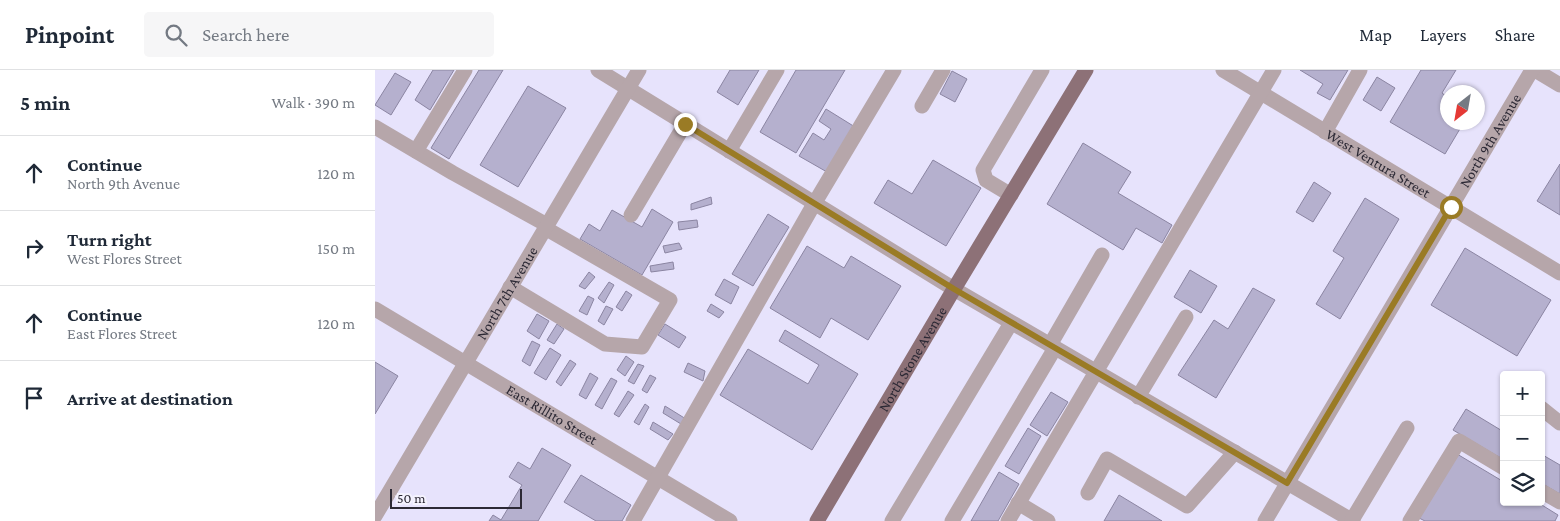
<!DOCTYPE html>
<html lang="en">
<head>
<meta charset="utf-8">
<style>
  :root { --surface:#fff; --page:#f6f6f7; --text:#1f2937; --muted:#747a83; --line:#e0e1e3 }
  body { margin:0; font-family:"Crimson Pro",serif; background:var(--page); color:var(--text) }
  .controls { position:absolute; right:15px; bottom:15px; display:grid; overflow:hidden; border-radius:5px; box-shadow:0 1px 4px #0004 }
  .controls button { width:45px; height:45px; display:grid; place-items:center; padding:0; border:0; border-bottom:1px solid var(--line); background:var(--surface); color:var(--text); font:25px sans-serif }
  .compass { position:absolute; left:1065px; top:15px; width:45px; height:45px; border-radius:50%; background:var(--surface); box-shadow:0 1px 4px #0004; rotate:211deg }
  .scale { position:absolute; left:15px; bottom:12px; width:132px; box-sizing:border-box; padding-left:5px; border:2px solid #2c2935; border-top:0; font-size:14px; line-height:18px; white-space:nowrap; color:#2c2935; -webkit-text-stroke:4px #f4f2fe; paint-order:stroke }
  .stop { position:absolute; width:15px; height:15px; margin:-11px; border:4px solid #9a7b25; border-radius:50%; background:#fff }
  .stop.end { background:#9a7b25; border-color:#fff; box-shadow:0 1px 5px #0008 }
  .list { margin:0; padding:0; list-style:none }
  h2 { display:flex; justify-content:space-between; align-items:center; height:65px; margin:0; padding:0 20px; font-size:21px }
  h2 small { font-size:16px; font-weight:400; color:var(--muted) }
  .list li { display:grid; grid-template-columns:32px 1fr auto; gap:15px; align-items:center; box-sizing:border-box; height:75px; padding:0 20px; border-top:1px solid var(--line) }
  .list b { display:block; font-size:19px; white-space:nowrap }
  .list p { margin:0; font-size:16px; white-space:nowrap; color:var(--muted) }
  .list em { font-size:16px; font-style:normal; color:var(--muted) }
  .icon { flex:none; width:28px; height:28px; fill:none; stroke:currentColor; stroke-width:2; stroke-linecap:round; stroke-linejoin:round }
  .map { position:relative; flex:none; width:1185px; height:451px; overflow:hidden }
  header { display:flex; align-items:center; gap:30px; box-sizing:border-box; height:70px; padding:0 25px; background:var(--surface); border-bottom:1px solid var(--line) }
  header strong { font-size:24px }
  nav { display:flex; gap:28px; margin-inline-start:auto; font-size:18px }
  .search { width:350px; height:45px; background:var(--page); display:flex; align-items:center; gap:12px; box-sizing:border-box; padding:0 18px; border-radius:5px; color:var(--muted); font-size:19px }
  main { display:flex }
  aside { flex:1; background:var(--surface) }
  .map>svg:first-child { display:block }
  .building { fill:#b5b0ce; stroke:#8b85a2 }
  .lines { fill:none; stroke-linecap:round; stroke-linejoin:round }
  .minor { stroke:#b6a6aa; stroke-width:15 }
  .major { stroke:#8d7177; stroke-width:15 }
  .route { stroke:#9a7b25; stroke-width:6 }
  .labels { text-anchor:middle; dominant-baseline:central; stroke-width:4.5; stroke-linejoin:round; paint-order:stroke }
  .street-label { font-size:15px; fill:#2c2935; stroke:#f4f2fe }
</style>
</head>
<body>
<header>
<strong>Pinpoint</strong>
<div class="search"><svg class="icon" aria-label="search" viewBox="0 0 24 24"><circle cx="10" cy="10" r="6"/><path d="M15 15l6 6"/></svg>Search here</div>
<nav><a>Map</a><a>Layers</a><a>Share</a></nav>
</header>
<main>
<aside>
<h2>5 min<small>Walk · 390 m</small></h2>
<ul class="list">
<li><svg class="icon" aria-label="ahead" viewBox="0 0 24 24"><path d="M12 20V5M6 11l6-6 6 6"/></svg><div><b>Continue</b><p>North 9th Avenue</p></div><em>120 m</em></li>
<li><svg class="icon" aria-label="right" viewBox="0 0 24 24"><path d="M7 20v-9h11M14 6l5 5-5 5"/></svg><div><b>Turn right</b><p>West Flores Street</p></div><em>150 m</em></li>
<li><svg class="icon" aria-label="ahead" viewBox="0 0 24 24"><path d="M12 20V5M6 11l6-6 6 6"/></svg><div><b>Continue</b><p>East Flores Street</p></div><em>120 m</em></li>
<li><svg class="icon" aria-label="arrive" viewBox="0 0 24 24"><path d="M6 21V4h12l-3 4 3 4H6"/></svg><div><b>Arrive at destination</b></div></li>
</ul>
</aside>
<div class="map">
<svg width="1185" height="451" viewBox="0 0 1185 451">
  <rect width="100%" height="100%" fill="#e7e3fc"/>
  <g class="building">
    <path d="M58 0H79L55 40 40 30Z"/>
    <path d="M104 0H128L74 89 56 78Z"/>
    <path d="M355 0H384L363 35 342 22Z"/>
    <path d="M421 0H470L421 83 385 62Z"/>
    <path d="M925 0H973L955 30 942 23 948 14Z"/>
    <path d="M1046 0H1081L1067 23 1072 27V52H1089L1070 84 1015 52Z"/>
    <path d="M577 1 592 9 580 32 565 24Z"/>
    <path d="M20 3 36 12 16 45 0 35Z"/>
    <path d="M1002 7 1020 18 1006 41 988 30Z"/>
    <path d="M153 16 191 38 143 117 105 95Z"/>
    <path d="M451 39 480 57 452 102 424 86 438 63 449 70 456 59 444 51Z"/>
    <path d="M708 73 756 102 743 123 797 155 787 173 761 158 748 180 672 134Z"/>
    <path d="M558 90 606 118 571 176 499 133 513 110 537 124Z"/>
    <path d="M1185 94V145L1162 131Z"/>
    <path d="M939 112 956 123 938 152 921 142Z"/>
    <path d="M336 127 337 134 316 140V134Z"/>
    <path d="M990 128 1024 149 965 249 941 234 969 188 958 181Z"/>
    <path d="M277 139 298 152 267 205 205 169 214 154 225 161 237 140 267 157Z"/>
    <path d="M393 144 414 157 378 216 357 204Z"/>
    <path d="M322 150 323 157 304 160 303 152Z"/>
    <path d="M304 173 307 179 290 183 288 176Z"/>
    <path d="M432 176 469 198 476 186 526 216 493 270 456 248 445 268 395 238Z"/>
    <path d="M1090 178 1176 230 1142 286 1056 235Z"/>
    <path d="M298 192 299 199 276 202 275 196Z"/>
    <path d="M815 200 842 216 826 243 799 227Z"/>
    <path d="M214 202 220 207 210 219 204 216Z"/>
    <path d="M349 209 364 217 356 234 340 225Z"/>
    <path d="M234 212 239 215 229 233 223 228Z"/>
    <path d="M878 218 900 230 841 328 803 305 839 250 853 259Z"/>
    <path d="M251 221 257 225 247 241 241 237Z"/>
    <path d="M213 226 219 229 212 245 204 241Z"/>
    <path d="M336 234 349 242 344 248 332 241Z"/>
    <path d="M231 236 238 239 229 255 223 251Z"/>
    <path d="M162 244 174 251 164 269 152 261Z"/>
    <path d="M182 254 189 259 179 274 172 270Z"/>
    <path d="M290 254 311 267 304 278 283 265Z"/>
    <path d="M410 260 483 304 437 380 345 325 373 279 433 314 444 295 404 271Z"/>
    <path d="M157 271 165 275 155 296 147 291Z"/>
    <path d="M175 278 186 285 171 310 159 303Z"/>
    <path d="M251 286 259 292 250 306 242 300Z"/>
    <path d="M195 290 201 294 186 316 181 312Z"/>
    <path d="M0 292 23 306 0 344Z"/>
    <path d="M313 293 330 301 328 311 309 302Z"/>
    <path d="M263 294 269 296 259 314 253 311Z"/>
    <path d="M215 303 223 308 211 329 204 325Z"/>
    <path d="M275 305 281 308 272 323 267 320Z"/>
    <path d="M236 308 242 311 227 339 220 335Z"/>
    <path d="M253 321 259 325 244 347 239 344Z"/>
    <path d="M676 322 693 332 672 366 655 355Z"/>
    <path d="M270 334 274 337 264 355 259 352Z"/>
    <path d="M290 336 311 349 306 354 288 343Z"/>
    <path d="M1091 339 1129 362V390L1078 360Z"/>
    <path d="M278 352 298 364 293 370 275 359Z"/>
    <path d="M653 358 666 366 644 404 630 396Z"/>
    <path d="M167 378 196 395 163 451H114L118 445 126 450 147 415 134 407 143 392 155 399Z"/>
    <path d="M1082 384 1129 412V432H1162L1183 445 1180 451H1050L1044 448Z"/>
    <path d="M1166 384 1185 395V424L1166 413Z"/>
    <path d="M624 402 644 414 623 451H596Z"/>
    <path d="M206 405 256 435 247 451H221L189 432Z"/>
    <path d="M744 425 787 451H729Z"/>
  </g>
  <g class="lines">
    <g class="minor">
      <path d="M223 0 579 219 978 451"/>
      <path id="s1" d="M848 0 1185 203"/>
      <path d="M1160 0 1185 15"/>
      <path d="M547 36 568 0"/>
      <path d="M0 57 78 103 172 155"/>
      <path d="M950 62 985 0"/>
      <path d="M41 81 90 0"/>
      <path d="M354 81 402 0"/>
      <path d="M636 125 611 110 608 100 667 0"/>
      <path d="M256 145 310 54"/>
      <path d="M135 217 230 274 267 277 295 230 170 158"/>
      <path id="s2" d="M0 239 355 451"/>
      <path d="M675 275 727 185"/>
      <path d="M763 327 811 247"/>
      <path d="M1166 338 1185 353"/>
      <path d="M1166 421 1185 432"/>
      <path d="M713 423 732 389 812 436 860 382"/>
      <path d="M643 433 673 451"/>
      <path id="s3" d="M0 446 264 0"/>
      <path d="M977 450 1032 358"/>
      <path d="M258 451 439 134 519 0"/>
      <path d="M517 451 636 253"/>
      <path d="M577 451 680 278"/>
      <path d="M633 451 899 0"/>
      <path id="s4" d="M890 451 1157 0"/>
      <path d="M1035 451 1084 371 1129 398"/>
    </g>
    <path class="major" id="s5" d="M442 451 579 219 711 0"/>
  </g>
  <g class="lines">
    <path class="route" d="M310 54 579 219 912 413 1076 137"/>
  </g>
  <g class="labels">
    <g class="street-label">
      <text stroke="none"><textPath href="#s4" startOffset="442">North 9th Avenue</textPath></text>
      <text stroke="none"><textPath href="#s1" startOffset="181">West Ventura Street</textPath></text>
      <text stroke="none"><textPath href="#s3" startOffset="259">North 7th Avenue</textPath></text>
      <text stroke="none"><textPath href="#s5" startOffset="188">North Stone Avenue</textPath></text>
      <text stroke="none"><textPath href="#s2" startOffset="206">East Rillito Street</textPath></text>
    </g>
  </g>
</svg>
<div class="controls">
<button>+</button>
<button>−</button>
<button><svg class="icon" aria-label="layers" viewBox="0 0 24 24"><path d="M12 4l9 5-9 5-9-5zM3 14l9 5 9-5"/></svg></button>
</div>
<svg class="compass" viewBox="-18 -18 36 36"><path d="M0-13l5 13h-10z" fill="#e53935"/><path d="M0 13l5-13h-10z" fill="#747a83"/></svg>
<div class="scale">50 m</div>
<div class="stop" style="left:1076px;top:137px"></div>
<div class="stop end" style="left:310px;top:54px"></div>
</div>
</main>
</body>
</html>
